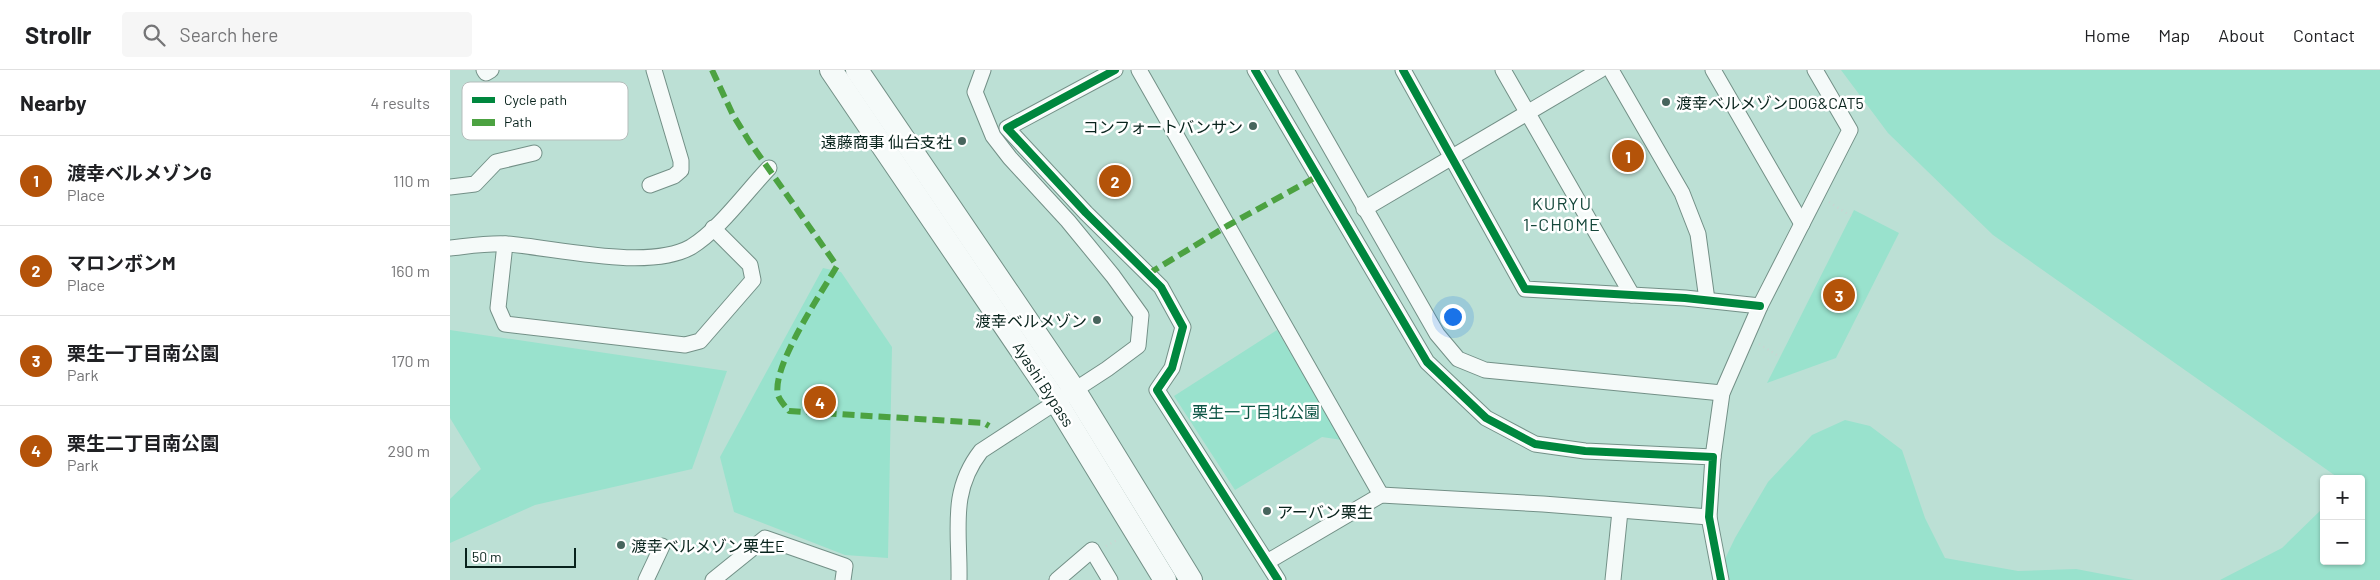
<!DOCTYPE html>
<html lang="en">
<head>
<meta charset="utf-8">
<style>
  :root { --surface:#fff; --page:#f6f6f6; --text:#202124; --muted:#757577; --line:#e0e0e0; --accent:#b45309 }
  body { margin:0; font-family:Barlow,"Noto Sans JP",sans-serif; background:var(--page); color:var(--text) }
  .controls { position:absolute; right:15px; bottom:15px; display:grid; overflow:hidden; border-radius:5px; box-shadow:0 1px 4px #0004 }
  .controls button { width:45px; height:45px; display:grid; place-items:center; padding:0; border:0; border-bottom:1px solid var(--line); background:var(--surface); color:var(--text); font:25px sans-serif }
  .scale { position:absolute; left:15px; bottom:12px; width:111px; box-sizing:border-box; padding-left:5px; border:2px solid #08231c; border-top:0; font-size:14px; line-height:18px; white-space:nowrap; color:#08231c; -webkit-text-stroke:4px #fff; paint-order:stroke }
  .you { position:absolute; left:1002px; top:246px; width:18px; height:18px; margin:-12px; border:4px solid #fff; border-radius:50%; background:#1a73e8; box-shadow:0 0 0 8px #1a73e833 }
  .badge { display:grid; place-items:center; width:32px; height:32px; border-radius:50%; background:var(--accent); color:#fff; font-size:16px; font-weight:700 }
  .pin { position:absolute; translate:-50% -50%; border:2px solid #fff; box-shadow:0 1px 5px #0006 }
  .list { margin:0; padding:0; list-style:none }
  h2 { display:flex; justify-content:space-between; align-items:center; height:65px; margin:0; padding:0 20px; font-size:21px }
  h2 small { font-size:16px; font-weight:400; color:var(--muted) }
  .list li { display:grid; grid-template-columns:32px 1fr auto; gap:15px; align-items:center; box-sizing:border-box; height:90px; padding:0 20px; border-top:1px solid var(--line) }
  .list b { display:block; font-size:19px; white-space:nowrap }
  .list p { margin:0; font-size:16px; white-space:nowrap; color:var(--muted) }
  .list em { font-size:16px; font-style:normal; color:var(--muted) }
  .icon { flex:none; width:28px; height:28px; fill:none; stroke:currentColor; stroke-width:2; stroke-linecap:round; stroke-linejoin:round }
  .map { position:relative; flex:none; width:1930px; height:510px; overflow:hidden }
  header { display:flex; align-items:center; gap:30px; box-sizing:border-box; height:70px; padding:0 25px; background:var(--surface); border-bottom:1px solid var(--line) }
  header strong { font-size:24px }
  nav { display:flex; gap:28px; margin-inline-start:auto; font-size:18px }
  .search { width:350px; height:45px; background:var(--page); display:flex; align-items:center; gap:12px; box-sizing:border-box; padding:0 18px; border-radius:5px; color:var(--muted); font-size:19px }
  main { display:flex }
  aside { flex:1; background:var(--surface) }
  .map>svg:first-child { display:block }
  .green { fill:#99e2cd }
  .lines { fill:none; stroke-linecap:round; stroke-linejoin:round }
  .minor-casing { stroke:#739087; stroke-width:17 }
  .highway-casing { stroke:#739087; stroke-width:24 }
  .path { stroke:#cad5d2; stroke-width:2.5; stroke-dasharray:1 4; stroke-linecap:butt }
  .minor { stroke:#f5faf9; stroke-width:15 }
  .highway { stroke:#f5faf9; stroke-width:22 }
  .quiet { stroke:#4ca241; stroke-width:6; stroke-dasharray:12 6; stroke-linecap:butt }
  .cycleway-casing { stroke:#fff; stroke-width:11 }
  .cycleway { stroke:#00873e; stroke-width:8 }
  .poi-dot { fill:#47655d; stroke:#fff; stroke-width:2 }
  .labels { text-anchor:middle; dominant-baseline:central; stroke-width:5; stroke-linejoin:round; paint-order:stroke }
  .poi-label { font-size:16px; fill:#08231c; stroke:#fff; text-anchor:start }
  .street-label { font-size:16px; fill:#08231c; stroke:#fff }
  .park-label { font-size:16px; fill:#0c5444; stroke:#fff }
  .neighbourhood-label { font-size:18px; letter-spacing:1px; fill:#15473b; stroke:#fff }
  .key { fill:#fff; stroke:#b5bdbb; stroke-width:1 }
  .key-label { font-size:14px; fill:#08231c }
</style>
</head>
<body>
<header>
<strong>Strollr</strong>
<div class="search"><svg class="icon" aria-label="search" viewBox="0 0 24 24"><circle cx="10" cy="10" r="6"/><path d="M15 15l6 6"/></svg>Search here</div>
<nav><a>Home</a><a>Map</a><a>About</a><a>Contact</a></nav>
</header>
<main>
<aside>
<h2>Nearby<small>4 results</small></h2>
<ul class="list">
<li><span class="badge">1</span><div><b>渡幸ベルメゾンG</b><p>Place</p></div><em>110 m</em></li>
<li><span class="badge">2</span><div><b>マロンボンM</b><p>Place</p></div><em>160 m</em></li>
<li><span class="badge">3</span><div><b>栗生一丁目南公園</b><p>Park</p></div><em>170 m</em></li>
<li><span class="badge">4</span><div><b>栗生二丁目南公園</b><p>Park</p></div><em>290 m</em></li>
</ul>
</aside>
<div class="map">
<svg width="1930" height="510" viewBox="0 0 1930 510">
  <rect width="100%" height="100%" fill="#bce0d5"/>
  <g class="green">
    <path d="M1391 0H1930V510H1770L1832 478 1874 437V491H1911V409H1890L1543 165 1438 63Z"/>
    <path d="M1404 140 1449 163 1386 288 1317 313Z"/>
    <path d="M373 198 391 202 442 277 438 488 395 485 284 442 270 387Z"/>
    <path d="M0 260 277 301 242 399 85 435 0 473V429L31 399 0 348Z"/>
    <path d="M827 260 892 370 872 367 785 420 724 326Z"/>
    <path d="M1395 350 1420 356 1452 380 1475 448 1495 488 1568 501 1626 499 1684 510H1265L1285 468 1318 412 1362 365Z"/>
  </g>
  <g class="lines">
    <g class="minor-casing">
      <g id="minor">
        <path d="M34 0 36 3 41 0"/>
        <path d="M665 0 557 58 636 143 711 217 733 257 722 298 707 320 828 510"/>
        <path d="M689 0 931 425"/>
        <path d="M805 0 977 292 1036 348 1085 374 1135 381 1263 387 1259 447 1271 510"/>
        <path d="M836 0 987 264 1008 289 1035 300 1272 323"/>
        <path d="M953 0 1075 219 1235 228 1310 236"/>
        <path d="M1053 0 1182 225"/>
        <path d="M1161 0 1232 123 1248 164 1257 230"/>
        <path d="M1263 0 1352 154"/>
        <path d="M200 115 224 106 231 100V91L204 0"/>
        <path d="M0 117 25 114 46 92 84 83"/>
        <path d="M914 139 1150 0"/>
        <path d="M55 174 48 238 55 254 235 275 250 271 303 210 300 195 263 158"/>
        <path d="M0 178C19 176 38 173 57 174 107 178 198 201 241 177 269 160 296 122 319 98"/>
        <path d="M1263 387 1272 323 1310 236 1400 60 1365 0"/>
        <path d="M817 492 931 425 1093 434 1259 447"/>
        <path d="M196 510 212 476"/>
        <path d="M263 510 315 468 395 496 393 510"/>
        <path d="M509 510C510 461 499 422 531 381L657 299 688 276 691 245 663 206 618 151 560 88 543 66 525 22 533 0"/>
        <path d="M607 510 642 480 660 510"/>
        <path d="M1163 510 1170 441"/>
      </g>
    </g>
    <g class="highway-casing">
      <g id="highway">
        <path d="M381 0 607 333 715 510"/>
        <path d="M407 0 625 321 741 510"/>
      </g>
    </g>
    <g class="path">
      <path d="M1379 132 1401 146"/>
      <path d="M1309 274 1330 287"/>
      <path d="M656 476 669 469"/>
    </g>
    <use href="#minor" class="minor"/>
    <use href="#highway" class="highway"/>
    <g class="quiet">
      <path d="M262 0 283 45 299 71 387 196C372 222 321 297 328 325 330 331 336 337 339 341L534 353 539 356"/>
      <path d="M698 204 777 156 866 107"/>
    </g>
    <g class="cycleway-casing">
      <g id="cycleway">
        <path d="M665 0 557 58 636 143 711 217 733 257 722 298 707 320 828 510"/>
        <path d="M805 0 977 292 1036 348 1085 374 1135 381 1263 387 1259 447 1271 510"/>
        <path d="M953 0 1075 219 1235 228 1310 236"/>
      </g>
    </g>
    <use href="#cycleway" class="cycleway"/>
  </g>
  <g class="poi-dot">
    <circle cx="1216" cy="32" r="5"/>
    <circle cx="803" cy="56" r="5"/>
    <circle cx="512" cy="71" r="5"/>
    <circle cx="647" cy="250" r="5"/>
    <circle cx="817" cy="441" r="5"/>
    <circle cx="171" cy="475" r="5"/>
  </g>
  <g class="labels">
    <g class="poi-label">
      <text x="1226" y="32">渡幸ベルメゾンDOG&amp;CAT5</text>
      <text x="793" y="56" text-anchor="end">コンフォートバンサン</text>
      <text x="502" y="71" text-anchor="end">遠藤商事 仙台支社</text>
      <text x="637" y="250" text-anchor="end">渡幸ベルメゾン</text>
      <text x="827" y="441">アーバン栗生</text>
      <text x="181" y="475">渡幸ベルメゾン栗生E</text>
    </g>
    <g class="street-label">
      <text transform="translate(594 314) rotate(57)">Ayashi Bypass</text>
    </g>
    <g class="park-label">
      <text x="806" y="341">栗生一丁目北公園</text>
    </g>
    <g class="neighbourhood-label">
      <text x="1112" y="133">KURYU<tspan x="1112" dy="21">1-CHOME</tspan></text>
    </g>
  </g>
  <rect x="12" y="12" width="166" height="58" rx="8" class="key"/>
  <rect x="22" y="27" width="23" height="6" fill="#00873e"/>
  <rect x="22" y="49" width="23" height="7" fill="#4ca241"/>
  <g class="key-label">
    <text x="54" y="35">Cycle path</text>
    <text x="54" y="57">Path</text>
  </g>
</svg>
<div class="controls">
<button>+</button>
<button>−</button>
</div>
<div class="scale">50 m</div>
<div class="you"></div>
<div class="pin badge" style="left:1178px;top:86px">1</div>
<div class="pin badge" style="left:665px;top:111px">2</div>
<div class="pin badge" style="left:1389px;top:225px">3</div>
<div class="pin badge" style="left:370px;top:332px">4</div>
</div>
</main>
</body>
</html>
